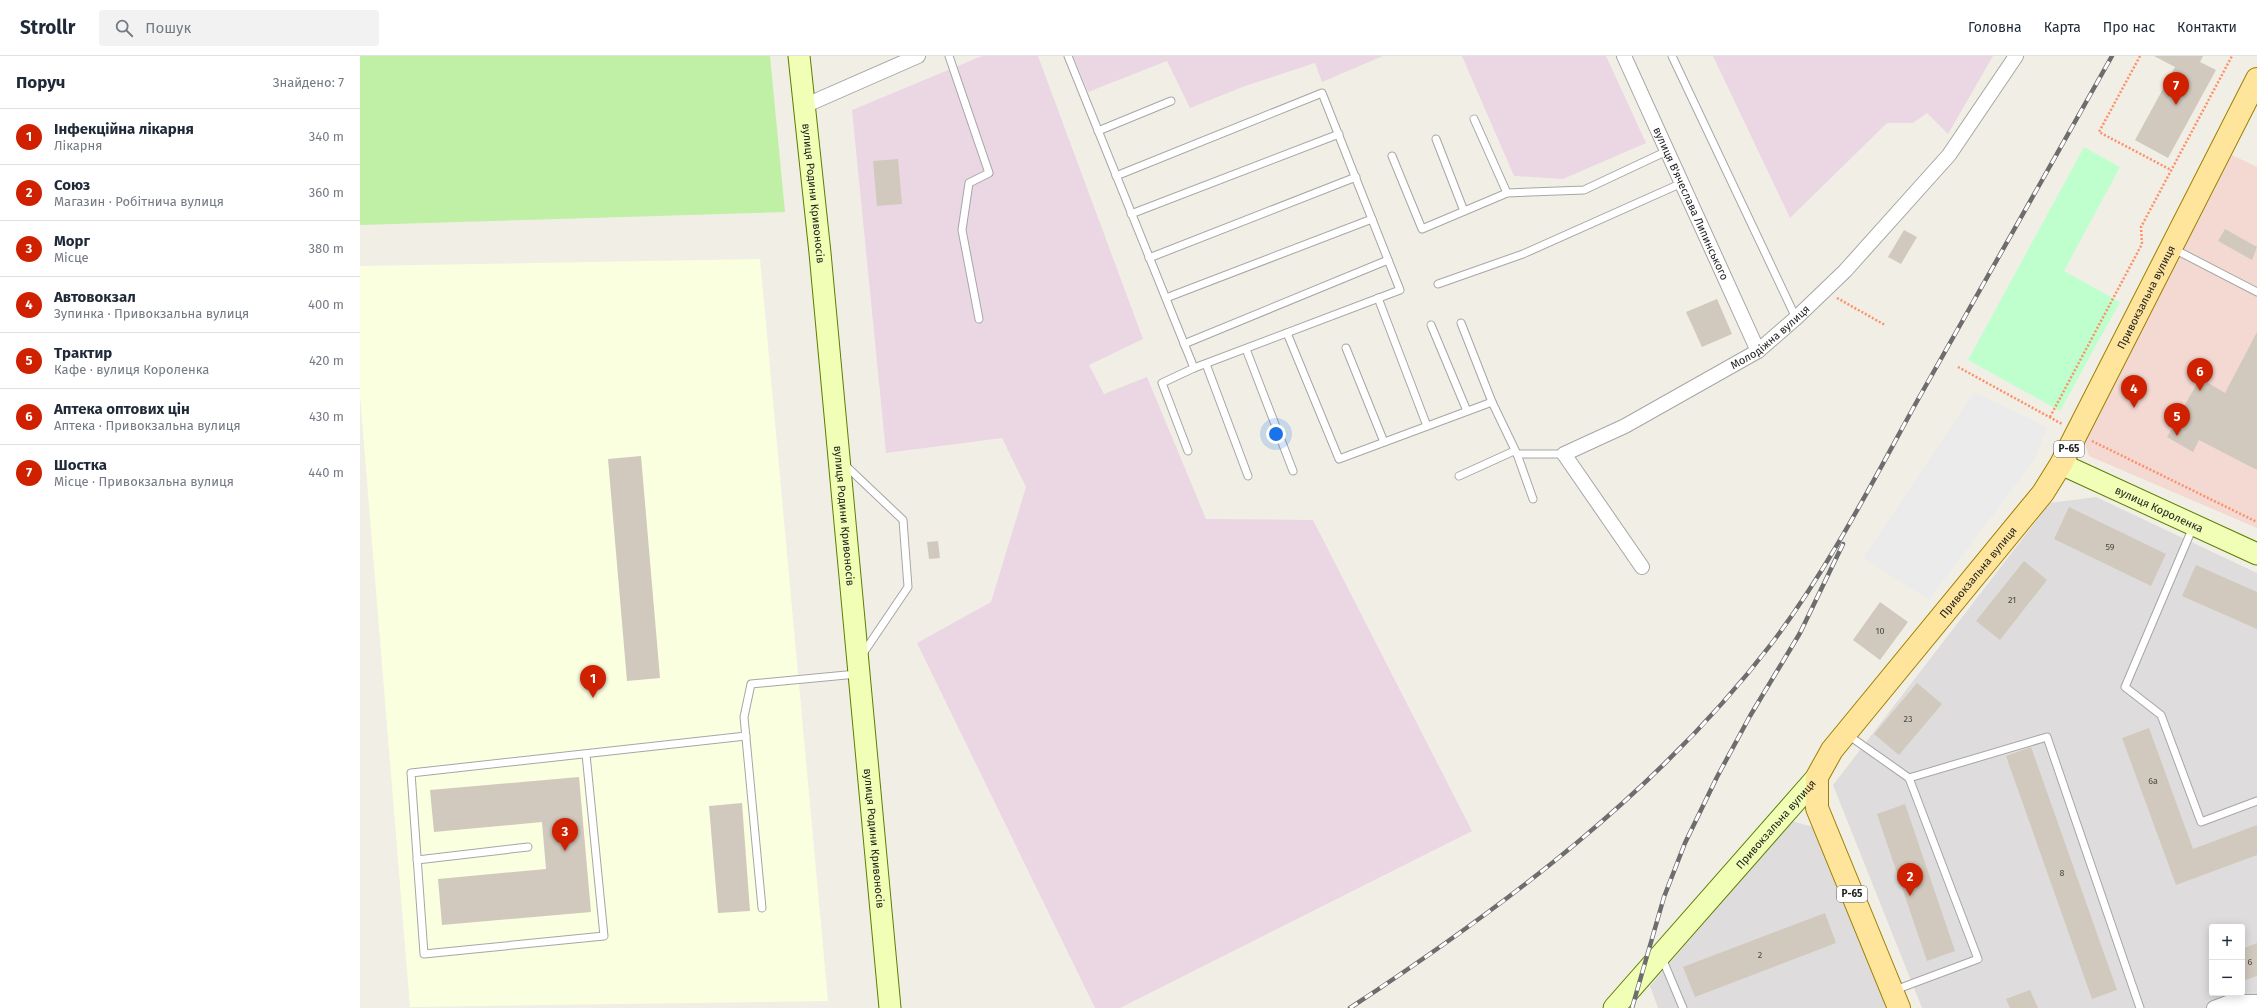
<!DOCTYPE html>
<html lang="uk">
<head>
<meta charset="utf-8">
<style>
  :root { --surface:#fff; --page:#f2f2f3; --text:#1f2937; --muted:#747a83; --line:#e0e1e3; --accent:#cf2000 }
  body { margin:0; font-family:"Fira Sans",sans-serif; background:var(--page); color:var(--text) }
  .controls { position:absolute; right:12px; bottom:12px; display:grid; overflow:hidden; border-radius:4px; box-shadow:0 2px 10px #0003 }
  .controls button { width:36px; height:36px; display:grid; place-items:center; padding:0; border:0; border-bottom:1px solid var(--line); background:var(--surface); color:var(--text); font:20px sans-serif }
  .you { position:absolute; left:916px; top:378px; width:14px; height:14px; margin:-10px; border:3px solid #fff; border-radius:50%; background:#1a73e8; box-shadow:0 0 0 6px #1a73e833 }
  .badge { display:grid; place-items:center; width:26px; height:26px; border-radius:50%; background:var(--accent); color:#fff; font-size:13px; font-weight:700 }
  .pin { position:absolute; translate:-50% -33px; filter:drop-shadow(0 1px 2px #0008) }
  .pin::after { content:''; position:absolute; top:21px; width:14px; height:12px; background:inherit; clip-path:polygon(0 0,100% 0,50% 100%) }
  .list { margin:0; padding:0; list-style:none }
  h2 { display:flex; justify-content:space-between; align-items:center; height:52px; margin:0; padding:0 16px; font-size:17px }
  h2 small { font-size:13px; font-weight:400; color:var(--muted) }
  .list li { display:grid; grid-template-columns:26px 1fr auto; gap:12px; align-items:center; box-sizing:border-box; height:56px; padding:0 16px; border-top:1px solid var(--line) }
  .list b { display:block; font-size:15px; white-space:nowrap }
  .list p { margin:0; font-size:13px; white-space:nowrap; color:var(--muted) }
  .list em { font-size:13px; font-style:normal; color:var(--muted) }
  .icon { flex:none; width:22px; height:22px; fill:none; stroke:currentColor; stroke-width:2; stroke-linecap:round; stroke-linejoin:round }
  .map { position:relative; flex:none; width:1897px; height:952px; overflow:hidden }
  header { display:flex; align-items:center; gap:24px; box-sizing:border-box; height:56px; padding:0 20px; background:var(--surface); border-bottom:1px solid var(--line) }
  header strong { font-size:19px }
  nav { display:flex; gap:22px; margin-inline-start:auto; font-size:14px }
  .search { width:280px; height:36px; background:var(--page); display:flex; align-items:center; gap:10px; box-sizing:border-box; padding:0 14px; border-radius:4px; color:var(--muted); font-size:15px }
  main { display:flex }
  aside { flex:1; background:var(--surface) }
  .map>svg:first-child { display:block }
  .residential { fill:#dedcdc; fill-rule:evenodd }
  .commercial { fill:#f3d9d2 }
  .industrial { fill:#ebd6e4 }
  .education { fill:#faffe0 }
  .grass { fill:#bff0a6 }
  .park { fill:#beffcd }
  .parking { fill:#ebebeb }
  .building { fill:#d1c9bd }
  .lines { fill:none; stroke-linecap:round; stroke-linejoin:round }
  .service-casing { stroke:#a6a6a6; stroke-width:9 }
  .minor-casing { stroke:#a6a6a6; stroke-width:16 }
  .secondary-casing { stroke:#5c7d00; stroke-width:23 }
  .primary-casing { stroke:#9b8000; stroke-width:24 }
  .path { stroke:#ff8f68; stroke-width:2.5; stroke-dasharray:2 2; stroke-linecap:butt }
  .service { stroke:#fff; stroke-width:7 }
  .minor { stroke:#fff; stroke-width:14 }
  .secondary { stroke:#f0ffb5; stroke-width:21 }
  .primary { stroke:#ffe49c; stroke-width:22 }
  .rail-casing { stroke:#6d6d6d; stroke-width:4.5 }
  .rail { stroke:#fff; stroke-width:3; stroke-dasharray:9; stroke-linecap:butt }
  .labels { text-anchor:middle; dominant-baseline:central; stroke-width:4; stroke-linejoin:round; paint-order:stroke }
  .number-label { font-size:9px; fill:#4c4a46 }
  .shield { fill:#fff; stroke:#626262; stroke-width:1 }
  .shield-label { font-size:10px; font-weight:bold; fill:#1f1f1f }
  .street-label { font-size:11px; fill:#1f1f1f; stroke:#fff }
</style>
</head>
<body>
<header>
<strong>Strollr</strong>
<div class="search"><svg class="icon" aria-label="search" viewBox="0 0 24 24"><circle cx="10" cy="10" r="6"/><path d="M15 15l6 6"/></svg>Пошук</div>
<nav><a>Головна</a><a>Карта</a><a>Про нас</a><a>Контакти</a></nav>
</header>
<main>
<aside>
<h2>Поруч<small>Знайдено: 7</small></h2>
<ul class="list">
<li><span class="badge">1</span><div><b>Інфекційна лікарня</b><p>Лікарня</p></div><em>340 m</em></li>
<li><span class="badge">2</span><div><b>Союз</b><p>Магазин · Робітнича вулиця</p></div><em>360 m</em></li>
<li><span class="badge">3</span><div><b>Морг</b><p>Місце</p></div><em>380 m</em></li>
<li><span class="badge">4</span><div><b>Автовокзал</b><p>Зупинка · Привокзальна вулиця</p></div><em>400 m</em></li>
<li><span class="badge">5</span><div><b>Трактир</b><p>Кафе · вулиця Короленка</p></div><em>420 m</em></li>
<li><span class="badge">6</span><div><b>Аптека оптових цін</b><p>Аптека · Привокзальна вулиця</p></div><em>430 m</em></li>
<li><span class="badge">7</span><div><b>Шостка</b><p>Місце · Привокзальна вулиця</p></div><em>440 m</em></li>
</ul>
</aside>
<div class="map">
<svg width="1897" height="952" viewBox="0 0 1897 952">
  <rect width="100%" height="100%" fill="#f1efe5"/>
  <g class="residential">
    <path d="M1736 441 1897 517V952H1562L1473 729 1690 447ZM1852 871H1882V937H1852Z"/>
    <path d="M1432 765 1456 772 1526 952H1298L1290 930Z"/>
  </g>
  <path class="commercial" d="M1872 99 1897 111V472L1729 400 1724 385Z"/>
  <g class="industrial">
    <path d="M622 0H678L783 283 729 309 744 338 787 321 846 463 953 464 1112 775 760 952H735L557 587 631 546 666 431 642 382 526 397 492 54Z"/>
    <path d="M713 0H1023L962 26 955 7 885 30 830 52 807 5 728 36Z"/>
    <path d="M1102 0H1246L1286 87 1203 123 1154 120Z"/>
    <path d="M1353 0H1633L1588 78 1567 57 1553 67H1527L1430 162Z"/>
  </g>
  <path class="education" d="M400 203 468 945 50 951 0 339V210Z"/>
  <path class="grass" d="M0 0H410L425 156 0 169Z"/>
  <path class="park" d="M1724 91 1760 111 1704 215 1760 246 1700 355 1608 304Z"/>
  <path class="parking" d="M1614 336 1687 371 1675 403 1569 544 1503 502Z"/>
  <g class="building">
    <path d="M1794 0H1843L1840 6 1856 14 1808 102 1775 84 1815 11Z"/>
    <path d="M538 103 542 148 517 150 513 105Z"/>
    <path d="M1865 173 1897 191 1892 204 1858 185Z"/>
    <path d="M1544 174 1557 181 1541 208 1528 201Z"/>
    <path d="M1357 243 1372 278 1342 291 1326 256Z"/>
    <path d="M1897 276V414L1839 384 1833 396 1807 381 1840 322 1865 337Z"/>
    <path d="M281 400 300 622 267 625 248 403Z"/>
    <path d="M1709 451 1806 498 1791 530 1694 483Z"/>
    <path d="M578 485 580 502 569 503 567 486Z"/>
    <path d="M1664 505 1687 524 1640 584 1616 565Z"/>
    <path d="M1836 509 1897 536V573L1822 540Z"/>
    <path d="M1520 546 1548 566 1520 604 1493 584Z"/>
    <path d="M1557 627 1582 648 1539 699 1514 678Z"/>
    <path d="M1789 672 1833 793 1897 769V799L1816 829 1762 682Z"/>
    <path d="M1671 691 1757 934 1732 943 1646 700Z"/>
    <path d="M219 721 231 856 82 869 78 823 186 813 182 766 74 776 70 734Z"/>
    <path d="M382 747 390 855 358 857 349 750Z"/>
    <path d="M1545 748 1595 895 1567 905 1517 758Z"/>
    <path d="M1465 857 1476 887 1335 941 1323 911Z"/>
    <path d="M1897 887V920L1882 925V893Z"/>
    <path d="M1670 934 1678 952H1650L1646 943Z"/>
  </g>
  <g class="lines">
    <g class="service-casing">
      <g id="service">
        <path d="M589 0 629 117 609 127 602 174 619 263"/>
        <path d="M708 0 834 312"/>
        <path d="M1312 0 1436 262"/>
        <path d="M1114 63 1147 137"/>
        <path d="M738 75 811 45"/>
        <path d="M1076 83 1104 155"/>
        <path d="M1032 100 1062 173 1147 137 1224 134 1307 95"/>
        <path d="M756 120 962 37 1040 234 834 312 802 327 828 395"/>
        <path d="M771 158 979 78"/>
        <path d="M1814 193 1897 236"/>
        <path d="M789 202 996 121"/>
        <path d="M1078 228 1163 198 1322 127"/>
        <path d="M806 242 1012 163"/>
        <path d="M1018 242 1067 370"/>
        <path d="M1101 267 1132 346"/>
        <path d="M1071 269 1107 355"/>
        <path d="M927 277 979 403 1132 346 1157 398 1173 443"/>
        <path d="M824 288 1028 204"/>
        <path d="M986 292 1024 386"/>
        <path d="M886 293 933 415"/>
        <path d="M846 308 888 420"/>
        <path d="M1157 398H1204"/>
        <path d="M485 409 543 464 548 531 502 599"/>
        <path d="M1099 420 1154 395"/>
        <path d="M1833 471 1765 631 1801 659 1841 766 1897 745"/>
        <path d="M1488 679 1549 722 1618 903 1535 934"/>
        <path d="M226 698 244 880 64 898 51 717 386 680"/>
        <path d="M1549 722 1687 681 1780 952"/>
        <path d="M57 804 168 791"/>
        <path d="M402 852 384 661 391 628 497 618"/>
        <path d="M1302 902 1323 952"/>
      </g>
    </g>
    <g class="minor-casing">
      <g id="minor">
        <path id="s1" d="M1264 0 1398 295"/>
        <path d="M444 50 558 0"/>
        <path id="s2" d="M1282 511 1204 398 1265 370 1398 295 1436 262 1485 215 1589 99 1656 0"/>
        <path d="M1854 952 1870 946H1897"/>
      </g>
    </g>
    <g class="secondary-casing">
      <g id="secondary">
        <path id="s3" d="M439 0 460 197 530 952"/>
        <path id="s4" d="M1701 408 1897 498"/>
        <path id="s5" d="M1254 952 1457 721"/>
      </g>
    </g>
    <g class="primary-casing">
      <g id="primary">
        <path id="s6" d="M1539 952 1457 752V721L1472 694 1683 437 1701 408 1897 23"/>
      </g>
    </g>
    <g class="path">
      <path d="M1780 0 1739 76 1811 114"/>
      <path d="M1477 242 1525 269"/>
      <path d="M1598 311 1702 368"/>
      <path d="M1690 361 1782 188 1781 171 1872 0"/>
      <path d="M1732 385 1897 466"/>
    </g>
    <use href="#service" class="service"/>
    <use href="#minor" class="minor"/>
    <use href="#secondary" class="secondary"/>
    <use href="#primary" class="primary"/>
    <g class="rail-casing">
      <g id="rail">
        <path d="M990 952C1145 850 1298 736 1412 587 1468 513 1511 429 1556 347 1621 232 1687 116 1752 0"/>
        <path d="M1272 952 1304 841 1325 787 1357 721 1390 660 1440 577 1483 488"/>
      </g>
    </g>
    <use href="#rail" class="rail"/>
  </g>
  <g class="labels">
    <g class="number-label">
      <text x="1750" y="491">59</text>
      <text x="1652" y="544">21</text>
      <text x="1520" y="575">10</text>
      <text x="1548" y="663">23</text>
      <text x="1793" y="725">6а</text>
      <text x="1702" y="817">8</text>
      <text x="1400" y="899">2</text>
      <text x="1890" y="906">6</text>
    </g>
    <g class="shield">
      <rect x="1694" y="385" width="30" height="16" rx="3"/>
      <rect x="1477" y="830" width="30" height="16" rx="3"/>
    </g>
    <g class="shield-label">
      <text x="1709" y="393">Р-65</text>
      <text x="1492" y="838">Р-65</text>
    </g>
    <g class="street-label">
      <text stroke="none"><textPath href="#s3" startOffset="138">вулиця Родини Кривоносів</textPath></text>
      <text stroke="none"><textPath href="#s1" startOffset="162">вулиця В'ячеслава Липинського</textPath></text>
      <text stroke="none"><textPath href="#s6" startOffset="832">Привокзальна вулиця</textPath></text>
      <text stroke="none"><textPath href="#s2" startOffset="375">Молодіжна вулиця</textPath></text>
      <text stroke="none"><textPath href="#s4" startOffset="108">вулиця Короленка</textPath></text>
      <text stroke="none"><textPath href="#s3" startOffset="462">вулиця Родини Кривоносів</textPath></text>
      <text stroke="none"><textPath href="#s6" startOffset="508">Привокзальна вулиця</textPath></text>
      <text stroke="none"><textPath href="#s5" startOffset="245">Привокзальна вулиця</textPath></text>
      <text stroke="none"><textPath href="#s3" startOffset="786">вулиця Родини Кривоносів</textPath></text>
    </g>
  </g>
</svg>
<div class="controls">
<button>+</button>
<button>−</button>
</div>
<div class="you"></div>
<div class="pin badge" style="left:233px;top:642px">1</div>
<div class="pin badge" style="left:1550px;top:840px">2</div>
<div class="pin badge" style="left:205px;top:795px">3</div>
<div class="pin badge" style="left:1774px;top:352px">4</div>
<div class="pin badge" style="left:1817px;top:380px">5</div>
<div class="pin badge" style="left:1840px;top:335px">6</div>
<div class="pin badge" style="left:1816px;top:49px">7</div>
</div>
</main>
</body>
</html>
